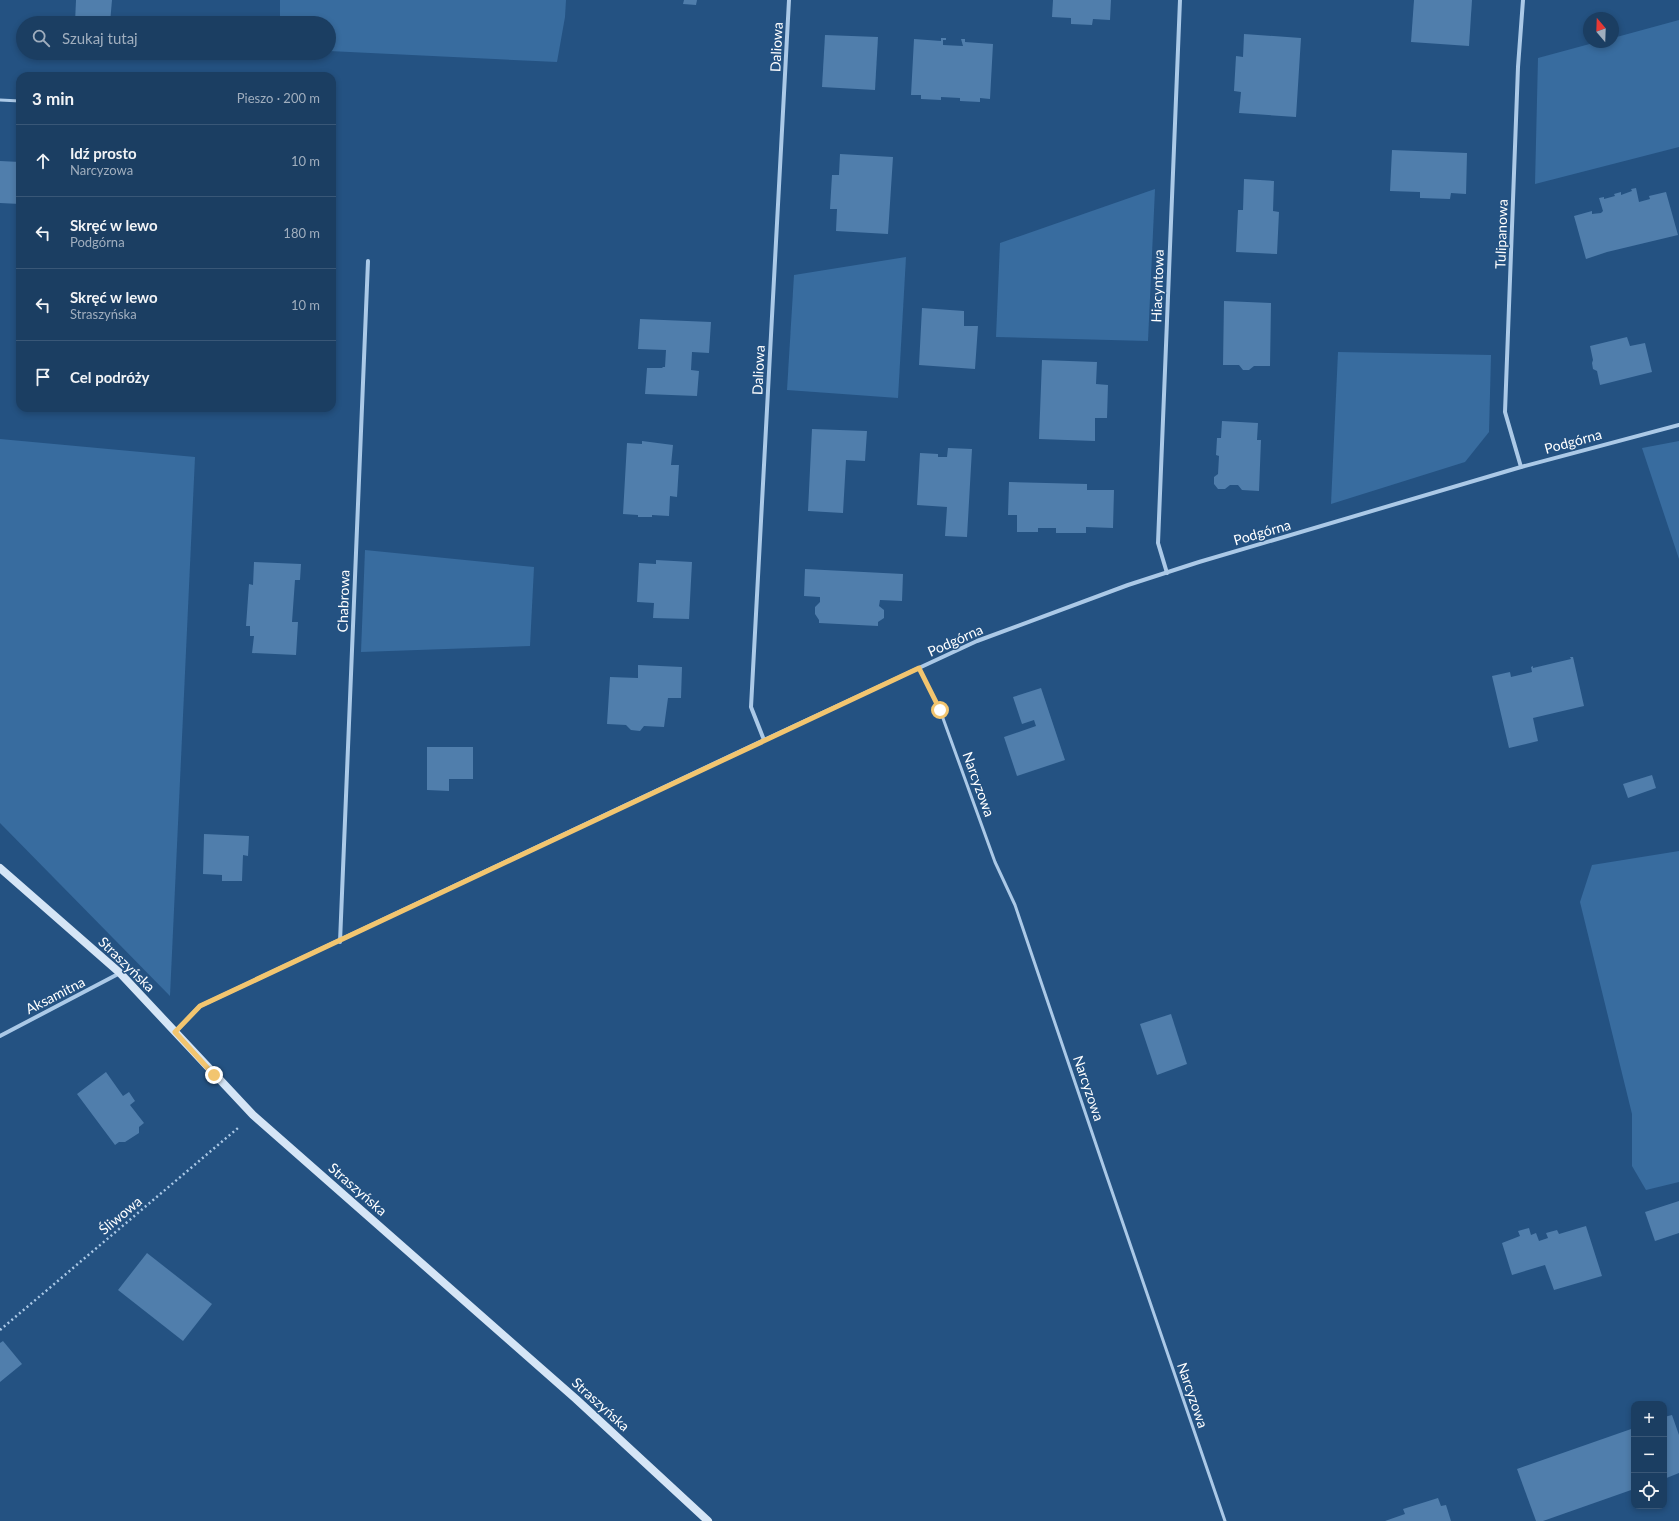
<!DOCTYPE html>
<html lang="pl">
<head>
<meta charset="utf-8">
<style>
  :root { --surface:#1b3e62; --page:#28496b; --text:#f1f3f6; --muted:#a0aebe; --line:#395777 }
  body { margin:0; font-family:Lato,sans-serif; background:var(--page); color:var(--text) }
  .controls { position:absolute; right:12px; bottom:12px; display:grid; overflow:hidden; border-radius:8px; box-shadow:0 2px 6px #0003 }
  .controls button { width:36px; height:36px; display:grid; place-items:center; padding:0; border:0; border-bottom:1px solid var(--line); background:var(--surface); color:var(--text); font:20px sans-serif }
  .compass { position:absolute; left:1583px; top:12px; width:36px; height:36px; border-radius:50%; background:var(--surface); box-shadow:0 2px 6px #0003; rotate:341deg }
  .stop { position:absolute; width:12px; height:12px; margin:-9px; border:3px solid #f2c56f; border-radius:50%; background:#fff }
  .stop.end { background:#f2c56f; border-color:#fff; box-shadow:0 1px 4px #0008 }
  .list { margin:0; padding:0; list-style:none }
  h2 { display:flex; justify-content:space-between; align-items:center; height:52px; margin:0; padding:0 16px; font-size:17px }
  h2 small { font-size:13px; font-weight:400; color:var(--muted) }
  .list li { display:grid; grid-template-columns:26px 1fr auto; gap:12px; align-items:center; box-sizing:border-box; height:72px; padding:0 16px; border-top:1px solid var(--line) }
  .list b { display:block; font-size:15px; white-space:nowrap }
  .list p { margin:0; font-size:13px; white-space:nowrap; color:var(--muted) }
  .list em { font-size:13px; font-style:normal; color:var(--muted) }
  .icon { flex:none; width:22px; height:22px; fill:none; stroke:currentColor; stroke-width:2; stroke-linecap:round; stroke-linejoin:round }
  .map { position:relative; flex:none; width:1679px; height:1521px; overflow:hidden }
  .search { position:absolute; background:var(--surface); box-shadow:0 2px 6px #0003; left:16px; top:16px; width:320px; height:44px; display:flex; align-items:center; gap:10px; box-sizing:border-box; padding:0 14px; border-radius:22px; color:var(--muted); font-size:15px }
  .panel { position:absolute; background:var(--surface); box-shadow:0 2px 6px #0003; left:16px; top:72px; width:320px; height:340px; border-radius:12px }
  .map>svg:first-child { display:block }
  .green { fill:#386c9f }
  .building { fill:#507eac }
  .lines { fill:none; stroke-linecap:round; stroke-linejoin:round }
  .path { stroke:#abc9e7; stroke-width:2.5; stroke-dasharray:2 3; stroke-linecap:butt }
  .lane { stroke:#abc9e7; stroke-width:3 }
  .street { stroke:#abc9e7; stroke-width:4 }
  .secondary { stroke:#d5e5f6; stroke-width:8 }
  .route { stroke:#f2c56f; stroke-width:5 }
  .labels { text-anchor:middle; dominant-baseline:central; stroke-width:3; stroke-linejoin:round; paint-order:stroke }
  .street-label { font-size:14px; fill:#fff; stroke:#245282 }
</style>
</head>
<body>
<div class="map">
<svg width="1679" height="1521" viewBox="0 0 1679 1521">
  <rect width="100%" height="100%" fill="#245282"/>
  <g class="green">
    <path d="M280 0H566L565 17 557 62 329 51V23H280Z"/>
    <path d="M1679 20V147L1535 184 1538 58 1597 42H1613V38Z"/>
    <path d="M1155 189 1148 341 996 337 1000 243Z"/>
    <path d="M906 257 898 398 787 390 794 275Z"/>
    <path d="M1338 352 1491 355 1489 432 1465 462 1331 504Z"/>
    <path d="M0 439 195 457 170 996 0 823Z"/>
    <path d="M1679 441V559L1642 448Z"/>
    <path d="M365 550 534 567 530 646 361 652Z"/>
    <path d="M1679 851V1182L1646 1190 1632 1166V1114L1580 902 1592 865Z"/>
  </g>
  <g class="building">
    <path d="M76 0H112L110 23H75Z"/>
    <path d="M684 0H697L696 5 683 4Z"/>
    <path d="M1053 0H1111L1110 20 1093 19 1092 25 1071 24V18L1052 17Z"/>
    <path d="M1414 0H1472L1469 46 1411 42Z"/>
    <path d="M1244 34 1301 38 1296 117 1239 113 1241 92 1234 91 1236 56 1243 57Z"/>
    <path d="M825 35 878 37 875 90 822 87Z"/>
    <path d="M941 38H946V40H943V45L963 46 961 39H965V42L993 44 990 99 980 98V102L960 101V98L941 97V100L921 99V95H911L914 39 941 41Z"/>
    <path d="M1392 150 1467 153 1466 194 1451 193 1450 199 1420 198V192L1390 191Z"/>
    <path d="M840 154 893 157 888 234 836 231 837 209H830L832 175H839Z"/>
    <path d="M0 161 20 162V204L0 203Z"/>
    <path d="M1244 179 1274 181 1273 211 1279 212 1277 254 1236 252 1238 210H1243Z"/>
    <path d="M1636 188 1639 202 1650 199 1649 196 1666 192 1678 235 1607 252 1586 259 1574 216 1592 211V214L1601 213 1603 211 1599 198 1604 197V199L1615 196 1614 194 1621 192V195L1632 191 1631 189Z"/>
    <path d="M1224 301 1271 303 1270 366H1254L1249 370H1243L1239 365H1223Z"/>
    <path d="M922 308 964 311V326H978L975 369 919 365Z"/>
    <path d="M640 319 711 322 709 353 692 352 691 370 699 371 697 396 645 394 647 368H662L663 367H665L666 350 638 349Z"/>
    <path d="M1627 337 1630 346 1645 343 1652 372 1600 385 1597 371 1593 369 1592 363 1593 360 1590 346Z"/>
    <path d="M1042 360 1097 362 1096 384 1108 385 1107 418H1095V441L1039 439Z"/>
    <path d="M1222 421 1258 423 1257 440H1261L1259 491 1242 490 1238 485H1230L1225 489H1218L1214 484V477L1218 474 1219 456 1216 455 1217 438H1221Z"/>
    <path d="M812 429 867 431 865 461 846 460 843 513 808 511Z"/>
    <path d="M642 441 673 445 671 465H679L677 497 670 496 669 516 652 515V517H638V515L623 514 627 443 642 444Z"/>
    <path d="M948 448 972 449 967 537 945 536 947 507 917 505 920 453 938 454V457H947Z"/>
    <path d="M1009 482 1087 484V490H1114L1113 528 1086 527V533H1056V528H1038V532H1017V515H1008Z"/>
    <path d="M656 560 692 562 689 619 653 618 654 603 637 602 639 563 656 564Z"/>
    <path d="M254 562 301 564 300 580H295L292 622H298L296 655 252 653 254 636H250V626H246L249 584 253 585Z"/>
    <path d="M805 569 903 574 902 601 880 600 879 606 884 610V618L878 622V626L819 623V620L815 614V607L820 602V597L804 596Z"/>
    <path d="M1570 657H1573L1584 706 1533 718 1538 741 1509 748 1492 676 1510 672 1511 677 1532 672 1531 667 1533 666V668L1571 659Z"/>
    <path d="M638 665 682 667 681 698H668L664 727 644 726 640 731 631 730 626 725 607 724 610 677 638 678Z"/>
    <path d="M1041 688 1065 760 1017 776 1004 737 1036 726 1034 720 1022 724 1013 697Z"/>
    <path d="M427 747H473V779H449V791L427 790Z"/>
    <path d="M1652 775 1656 788 1628 798 1623 784Z"/>
    <path d="M204 834 249 836 248 856 243 855 242 881H222V875L203 874Z"/>
    <path d="M1171 1014 1187 1064 1157 1075 1140 1024Z"/>
    <path d="M106 1072 123 1096 129 1092 135 1101 130 1105 144 1123 139 1127V1133L125 1142H119L115 1145 77 1094Z"/>
    <path d="M1679 1201V1233L1655 1241 1645 1212Z"/>
    <path d="M1586 1226 1602 1276 1554 1290 1545 1265 1512 1275 1502 1243 1520 1236 1518 1231 1529 1228 1531 1235 1536 1233 1539 1241 1548 1238 1546 1233 1557 1230 1559 1234Z"/>
    <path d="M147 1253 212 1304 183 1341 118 1290Z"/>
    <path d="M3 1341 22 1364 0 1382V1343Z"/>
    <path d="M1672 1415 1679 1435V1473L1664 1479V1417Z"/>
    <path d="M1634 1428V1489L1543 1521H1536L1517 1469Z"/>
    <path d="M1438 1498 1441 1506 1446 1505 1451 1521H1385L1405 1514 1403 1509Z"/>
  </g>
  <g class="lines">
    <path class="path" d="M0 1330 238 1128"/>
    <g class="lane">
      <path d="M0 100 20 101"/>
      <path d="M919 668 940 710 995 862 1015 905 1105 1171 1225 1521"/>
    </g>
    <g class="street">
      <path d="M1521 467 1505 412 1518 67 1523 0"/>
      <path d="M1167 573 1158 543 1180 0"/>
      <path d="M764 740 751 707 789 0"/>
      <path d="M340 942 368 261"/>
      <path d="M175 1032 200 1006 764 740 977 641 1128 585 1199 562 1521 467 1679 425"/>
      <path d="M0 1036 120 973"/>
    </g>
    <path class="secondary" d="M0 868 120 973 253 1115 576 1399 708 1521"/>
  </g>
  <g class="lines">
    <path class="route" d="M214 1075 175 1032 200 1006 919 668 940 710"/>
  </g>
  <g class="labels">
    <g class="street-label">
      <text transform="translate(776 47) rotate(-87)">Daliowa</text>
      <text transform="translate(1501 234) rotate(-88)">Tulipanowa</text>
      <text transform="translate(1157 286) rotate(-88)">Hiacyntowa</text>
      <text transform="translate(758 370) rotate(-87)">Daliowa</text>
      <text transform="translate(1573 441) rotate(-15)">Podgórna</text>
      <text transform="translate(1262 532) rotate(-16)">Podgórna</text>
      <text transform="translate(343 601) rotate(-88)">Chabrowa</text>
      <text transform="translate(955 640) rotate(-24)">Podgórna</text>
      <text transform="translate(979 784) rotate(70)">Narcyzowa</text>
      <text transform="translate(127 964) rotate(44)">Straszyńska</text>
      <text transform="translate(55 995) rotate(-27)">Aksamitna</text>
      <text transform="translate(1089 1088) rotate(71)">Narcyzowa</text>
      <text transform="translate(358 1189) rotate(41)">Straszyńska</text>
      <text transform="translate(120 1215) rotate(-40)">Śliwowa</text>
      <text transform="translate(1193 1395) rotate(71)">Narcyzowa</text>
      <text transform="translate(601 1404) rotate(42)">Straszyńska</text>
    </g>
  </g>
</svg>
<div class="controls">
<button>+</button>
<button>−</button>
<button><svg class="icon" aria-label="locate" viewBox="0 0 24 24"><circle cx="12" cy="12" r="6"/><path d="M12 2v4M12 18v4M2 12h4M18 12h4"/></svg></button>
</div>
<svg class="compass" viewBox="-18 -18 36 36"><path d="M0-13l5 13h-10z" fill="#e53935"/><path d="M0 13l5-13h-10z" fill="#a0aebe"/></svg>
<div class="stop" style="left:940px;top:710px"></div>
<div class="stop end" style="left:214px;top:1075px"></div>
<div class="search"><svg class="icon" aria-label="search" viewBox="0 0 24 24"><circle cx="10" cy="10" r="6"/><path d="M15 15l6 6"/></svg>Szukaj tutaj</div>
<section class="panel">
<h2>3 min<small>Pieszo · 200 m</small></h2>
<ul class="list">
<li><svg class="icon" aria-label="ahead" viewBox="0 0 24 24"><path d="M12 20V5M6 11l6-6 6 6"/></svg><div><b>Idź prosto</b><p>Narcyzowa</p></div><em>10 m</em></li>
<li><svg class="icon" aria-label="left" viewBox="0 0 24 24"><path d="M17 20v-9H6M10 6l-5 5 5 5"/></svg><div><b>Skręć w lewo</b><p>Podgórna</p></div><em>180 m</em></li>
<li><svg class="icon" aria-label="left" viewBox="0 0 24 24"><path d="M17 20v-9H6M10 6l-5 5 5 5"/></svg><div><b>Skręć w lewo</b><p>Straszyńska</p></div><em>10 m</em></li>
<li><svg class="icon" aria-label="arrive" viewBox="0 0 24 24"><path d="M6 21V4h12l-3 4 3 4H6"/></svg><div><b>Cel podróży</b></div></li>
</ul>
</section>
</div>
</body>
</html>
